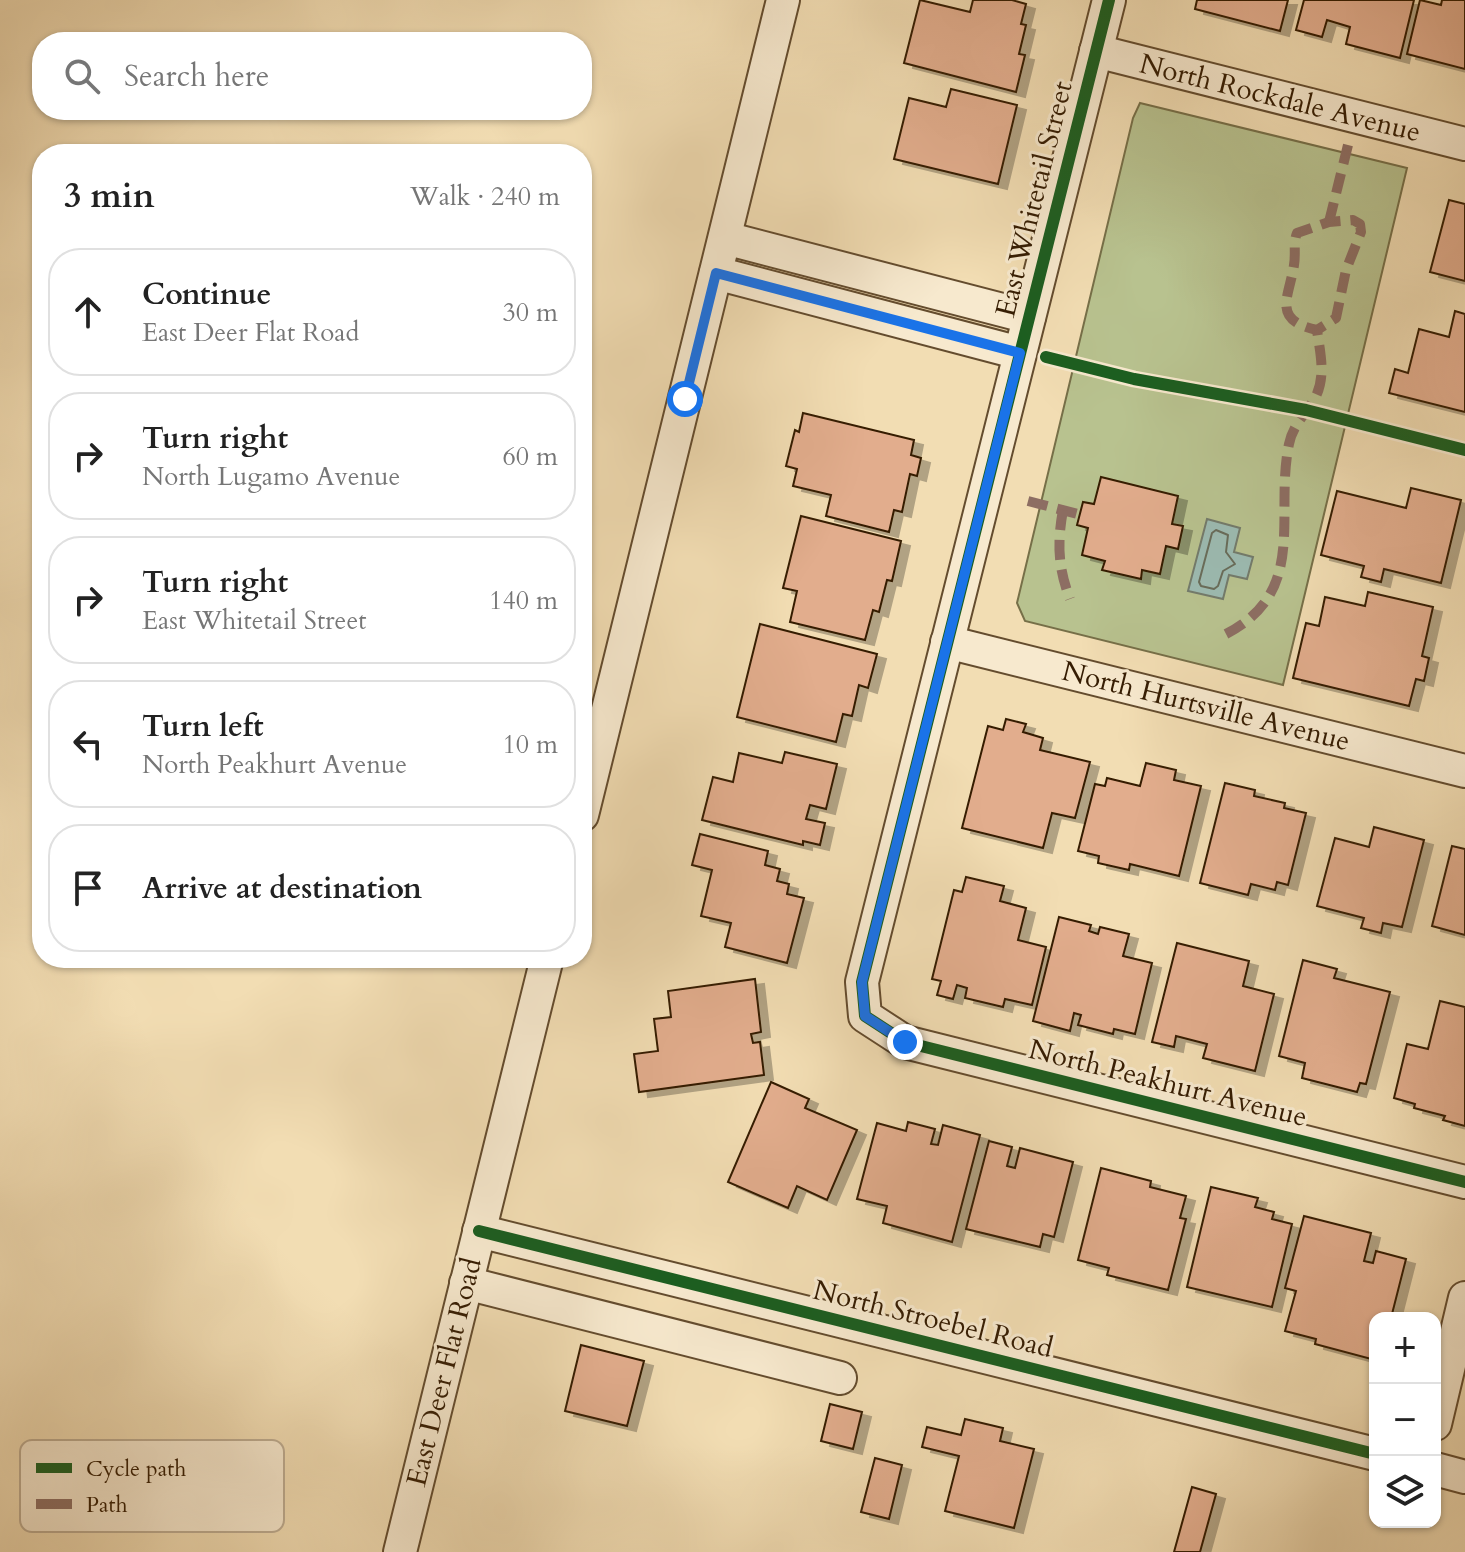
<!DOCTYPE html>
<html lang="en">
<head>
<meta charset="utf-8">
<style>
  :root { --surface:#fff; --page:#f6f6f6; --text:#222; --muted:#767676; --line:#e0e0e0 }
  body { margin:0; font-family:Cardo,serif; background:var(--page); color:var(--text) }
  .controls { position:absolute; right:24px; bottom:24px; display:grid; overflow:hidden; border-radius:16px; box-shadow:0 2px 6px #0004 }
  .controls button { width:72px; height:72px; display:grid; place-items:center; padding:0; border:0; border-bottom:2px solid var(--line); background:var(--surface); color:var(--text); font:40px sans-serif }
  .stop { position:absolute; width:24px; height:24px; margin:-18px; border:6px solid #1a73e8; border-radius:50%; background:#fff }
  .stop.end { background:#1a73e8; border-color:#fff; box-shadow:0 2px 8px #0008 }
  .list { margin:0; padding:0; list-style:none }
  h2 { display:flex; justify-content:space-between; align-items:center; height:104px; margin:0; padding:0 32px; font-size:34px }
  h2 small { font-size:26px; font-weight:400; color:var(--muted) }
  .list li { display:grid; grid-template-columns:52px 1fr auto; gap:24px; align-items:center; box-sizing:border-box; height:128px; margin:0 16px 16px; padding:0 16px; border:2px solid var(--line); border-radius:32px }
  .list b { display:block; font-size:30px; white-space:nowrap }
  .list p { margin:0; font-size:26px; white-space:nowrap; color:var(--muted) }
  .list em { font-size:26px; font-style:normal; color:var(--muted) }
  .icon { flex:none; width:44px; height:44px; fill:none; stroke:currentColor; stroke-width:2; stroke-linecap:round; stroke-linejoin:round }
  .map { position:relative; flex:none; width:1465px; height:1552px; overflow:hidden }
  .search { position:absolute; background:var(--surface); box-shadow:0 2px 6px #0004; left:32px; top:32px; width:560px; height:88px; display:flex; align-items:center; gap:20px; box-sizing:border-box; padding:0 28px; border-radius:32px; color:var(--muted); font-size:30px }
  .panel { position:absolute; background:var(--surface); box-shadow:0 2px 6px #0004; left:32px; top:144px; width:560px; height:824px; border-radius:32px }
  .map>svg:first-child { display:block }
  .green { fill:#b8c28f; stroke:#766f48; stroke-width:2 }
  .water { fill:#9cbbb2; stroke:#737b6c; stroke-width:2 }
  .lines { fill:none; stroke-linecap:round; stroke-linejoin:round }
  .shore { stroke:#686c5a; stroke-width:2 }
  .building { fill:#e2ad8d; stroke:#351c02; stroke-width:2; filter:url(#shadow) }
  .minor-casing { stroke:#644c2e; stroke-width:36 }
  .minor { stroke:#f7e9ce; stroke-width:32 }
  .quiet { stroke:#8d6e63; stroke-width:10; stroke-dasharray:20 10; stroke-linecap:butt }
  .cycleway-casing { stroke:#f7e9ce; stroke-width:17 }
  .cycleway { stroke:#1b5e20; stroke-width:12 }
  .route { stroke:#1a73e8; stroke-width:10 }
  .labels { text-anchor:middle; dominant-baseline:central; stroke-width:6; stroke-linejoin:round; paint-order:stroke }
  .street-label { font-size:28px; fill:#351c02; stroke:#f7e9ce }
  .key { fill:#f7e9ce; stroke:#bdac91; stroke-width:2 }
  .key-label { font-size:22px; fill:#351c02 }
</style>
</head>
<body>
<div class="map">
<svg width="1465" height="1552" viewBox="0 0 1465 1552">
  <defs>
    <filter id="shadow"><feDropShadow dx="9" dy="5" stdDeviation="0" flood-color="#0004"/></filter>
  </defs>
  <rect width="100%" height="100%" fill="#f2ddb3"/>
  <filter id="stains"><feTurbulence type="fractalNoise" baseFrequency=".0025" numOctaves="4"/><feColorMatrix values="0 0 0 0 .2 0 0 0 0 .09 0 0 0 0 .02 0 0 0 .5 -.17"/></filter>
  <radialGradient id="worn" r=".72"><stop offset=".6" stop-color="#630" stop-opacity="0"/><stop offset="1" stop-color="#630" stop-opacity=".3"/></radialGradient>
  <path class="green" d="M1140 103 1407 168 1283 685 1025 621 1017 603 1133 118Z"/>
  <path class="water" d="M1207 519 1240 528 1234 552 1253 557 1247 579 1229 575 1223 599 1188 591Z"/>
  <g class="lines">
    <path class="shore" d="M1216 530 1228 535 1226 552 1235 564 1223 571 1218 586 1214 589 1201 586 1199 582 1212 533Z"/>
  </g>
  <g class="building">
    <path d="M920 0 970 12 973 0H1012L1026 4 1021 24 1026 25 1019 54 1025 55 1016 92 904 63Z"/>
    <path d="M1197 0H1288L1280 31 1195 9Z"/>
    <path d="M1304 0H1414L1400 58 1346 44 1350 27 1327 20 1322 37 1296 30Z"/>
    <path d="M1420 0 1441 5 1442 0H1465V69L1407 54Z"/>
    <path d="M951 89 1017 105 998 184 894 159 909 98 946 107Z"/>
    <path d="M1449 200 1465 204V281L1430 272Z"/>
    <path d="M1455 311 1465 314V412L1389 393 1395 369 1408 373 1419 329 1449 337Z"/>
    <path d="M803 413 914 440 911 455 921 458 917 476 910 474 902 512 894 510 889 532 826 516 831 495 793 486 797 469 786 466 795 430 799 432Z"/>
    <path d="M1101 477 1178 496 1172 524 1183 526 1178 549 1166 546 1160 574 1142 570 1141 579 1102 570 1105 561 1082 555 1088 528 1077 525 1083 502 1094 504Z"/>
    <path d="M1411 488 1461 500 1441 583 1384 569 1381 582 1361 577 1364 566 1321 555 1337 491 1406 508Z"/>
    <path d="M801 516 901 541 892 581 887 580 879 612 873 610 865 640 790 622 797 591 783 588Z"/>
    <path d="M1368 592 1433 607 1422 656 1429 658 1424 681 1416 679 1409 706 1293 678 1306 623 1319 626 1325 597 1365 606Z"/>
    <path d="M760 624 877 654 868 688 859 685 852 716 843 714 836 742 737 717Z"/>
    <path d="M1006 719 1026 724 1023 732 1043 738 1040 750 1090 762 1075 818 1052 813 1043 848 962 828 988 726 1003 730Z"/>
    <path d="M785 752 837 764 826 809 810 805 806 819 825 823 820 845 803 841V845L702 820 713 777 733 782 739 753 782 763Z"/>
    <path d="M1146 763 1176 770 1174 780 1201 786 1179 876 1130 864 1129 870 1098 863 1099 856 1078 851 1095 784 1105 786 1107 778 1140 786Z"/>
    <path d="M1225 783 1255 790 1254 796 1285 803 1284 808 1306 813 1288 885 1277 882 1275 890 1251 884 1248 895 1200 883Z"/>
    <path d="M1374 827 1424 840 1402 927 1383 923 1381 933 1361 928 1364 918 1317 906 1335 838 1369 847Z"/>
    <path d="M700 834 768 851 765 865 780 869 777 881 789 884 787 894 804 898 787 963 725 947 731 923 701 916 712 870 692 865Z"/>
    <path d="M1452 846 1465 849V935L1432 926Z"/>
    <path d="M966 877 1004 886 1000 901 1026 908 1018 940 1046 947 1032 1005 1005 999 1003 1007 965 998 967 988 957 985 953 999 937 995 941 981 932 979 954 890 962 892Z"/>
    <path d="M1059 917 1091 925 1089 931 1098 934 1100 927 1129 934 1123 956 1152 963 1135 1034 1114 1029 1113 1034 1078 1025 1081 1015 1074 1013 1070 1031 1033 1021Z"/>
    <path d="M1177 943 1249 961 1243 986 1274 994 1255 1071 1203 1058 1207 1044 1176 1036 1174 1047 1152 1042Z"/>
    <path d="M1303 960 1337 969 1334 978 1390 992 1366 1084 1360 1083 1357 1092 1302 1078 1305 1063 1279 1056Z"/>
    <path d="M755 979 761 1032 751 1034 753 1043 760 1042 764 1075 639 1092 634 1054 658 1051 654 1019 671 1017 668 991Z"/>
    <path d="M1440 1001 1465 1007V1126L1443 1120 1445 1116 1414 1108 1415 1104 1394 1098 1407 1044 1428 1049Z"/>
    <path d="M771 1082 809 1099 805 1108 857 1130 827 1200 797 1186 788 1208 728 1182Z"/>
    <path d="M908 1122 935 1129 931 1144 938 1145 943 1125 980 1135 952 1242 883 1223 887 1206 857 1199 877 1123 906 1131Z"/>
    <path d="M989 1141 1012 1147 1007 1166 1015 1168 1020 1148 1073 1162 1054 1237 1043 1234 1040 1247 966 1229Z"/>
    <path d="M1101 1168 1151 1181 1150 1187 1186 1196 1180 1218 1186 1219 1168 1290 1107 1275 1109 1268 1078 1260Z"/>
    <path d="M1211 1187 1258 1198 1255 1207 1274 1212 1272 1219 1292 1224 1272 1307 1187 1287Z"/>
    <path d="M1304 1216 1371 1233 1364 1261 1373 1263 1376 1251 1406 1259 1391 1318H1375V1360L1315 1344 1316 1339 1285 1331 1296 1291 1285 1288Z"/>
    <path d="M581 1345 644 1361 627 1426 565 1411Z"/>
    <path d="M830 1404 862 1412 853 1449 821 1441Z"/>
    <path d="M965 1419 1003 1428 1000 1441 1034 1449 1014 1528 945 1511 959 1456 922 1447 927 1427 961 1435Z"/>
    <path d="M875 1458 902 1465 889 1519 861 1512Z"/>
    <path d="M1192 1487 1216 1494 1200 1552H1174Z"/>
  </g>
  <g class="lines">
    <g class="minor-casing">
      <g id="minor">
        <path d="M1109 0 862 982 865 1016 905 1042 1465 1182"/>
        <path d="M1096 51 1465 144"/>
        <path d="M725 238 1029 317"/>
        <path d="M716 273 1020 353"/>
        <path d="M947 642 1465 771"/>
        <path d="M582 815 783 0"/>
        <path d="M479 1231 1375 1454"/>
        <path d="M466 1283 840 1378"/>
        <path d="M1435 1424 1465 1298"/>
        <path d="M1435 1469 1465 1477"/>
        <path d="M400 1552 547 958"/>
      </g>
    </g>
    <use href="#minor" class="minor"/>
    <g class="quiet">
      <path d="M1353 220 1360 224 1361 232 1346 270 1336 318 1317 330C1271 320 1289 298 1294 265 1296 254 1293 243 1297 233L1329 222Z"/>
      <path d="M1329 222 1348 145"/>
      <path d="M1028 501 1078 514"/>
      <path d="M1063 510C1057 543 1058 568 1070 599"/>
      <path d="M1226 634C1309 591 1274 516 1289 444 1293 424 1307 413 1316 396 1326 375 1320 352 1317 330"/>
    </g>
    <g class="cycleway-casing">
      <g id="cycleway">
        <path d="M1109 0 862 982 865 1016 905 1042 1465 1182"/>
        <path d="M1046 357 1134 379 1306 410 1465 450"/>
        <path d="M479 1231 1375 1454"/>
      </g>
    </g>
    <use href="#cycleway" class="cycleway"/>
  </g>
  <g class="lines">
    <path class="route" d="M685 399 716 273 1020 353 862 982 865 1016 905 1042"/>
  </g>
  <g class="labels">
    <g class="street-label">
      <text transform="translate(1280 98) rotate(14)">North Rockdale Avenue</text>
      <text transform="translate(1034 199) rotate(-76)">East Whitetail Street</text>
      <text transform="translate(1206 706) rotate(14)">North Hurtsville Avenue</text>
      <text transform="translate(1168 1083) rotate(14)">North Peakhurt Avenue</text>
      <text transform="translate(933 1319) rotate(14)">North Stroebel Road</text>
      <text transform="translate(444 1372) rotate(-76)">East Deer Flat Road</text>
    </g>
  </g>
  <rect x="20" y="1440" width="264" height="92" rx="12" class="key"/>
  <rect x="36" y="1463" width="36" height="10" fill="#1b5e20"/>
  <rect x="36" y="1499" width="36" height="10" fill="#8d6e63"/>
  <g class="key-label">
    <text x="86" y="1476">Cycle path</text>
    <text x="86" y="1512">Path</text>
  </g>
  <rect width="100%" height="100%" filter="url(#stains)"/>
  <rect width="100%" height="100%" fill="url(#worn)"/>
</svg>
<div class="controls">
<button>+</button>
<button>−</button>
<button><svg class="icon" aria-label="layers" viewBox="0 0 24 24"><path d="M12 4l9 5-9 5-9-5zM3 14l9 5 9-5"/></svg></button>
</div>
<div class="stop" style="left:685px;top:399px"></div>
<div class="stop end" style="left:905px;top:1042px"></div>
<div class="search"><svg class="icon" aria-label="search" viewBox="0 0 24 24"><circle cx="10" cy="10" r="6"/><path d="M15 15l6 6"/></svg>Search here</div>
<section class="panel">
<h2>3 min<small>Walk · 240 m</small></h2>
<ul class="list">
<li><svg class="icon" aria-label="ahead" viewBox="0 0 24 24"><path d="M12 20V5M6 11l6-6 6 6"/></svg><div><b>Continue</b><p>East Deer Flat Road</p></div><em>30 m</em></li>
<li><svg class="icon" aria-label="right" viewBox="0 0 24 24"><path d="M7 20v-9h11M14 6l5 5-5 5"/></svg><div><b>Turn right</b><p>North Lugamo Avenue</p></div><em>60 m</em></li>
<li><svg class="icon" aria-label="right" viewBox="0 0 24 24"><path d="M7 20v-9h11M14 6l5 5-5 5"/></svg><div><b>Turn right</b><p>East Whitetail Street</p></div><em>140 m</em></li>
<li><svg class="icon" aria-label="left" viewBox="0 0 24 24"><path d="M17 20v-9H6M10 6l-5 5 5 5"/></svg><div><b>Turn left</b><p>North Peakhurt Avenue</p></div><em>10 m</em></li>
<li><svg class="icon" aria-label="arrive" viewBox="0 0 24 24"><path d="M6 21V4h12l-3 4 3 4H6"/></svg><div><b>Arrive at destination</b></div></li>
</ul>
</section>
</div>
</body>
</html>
